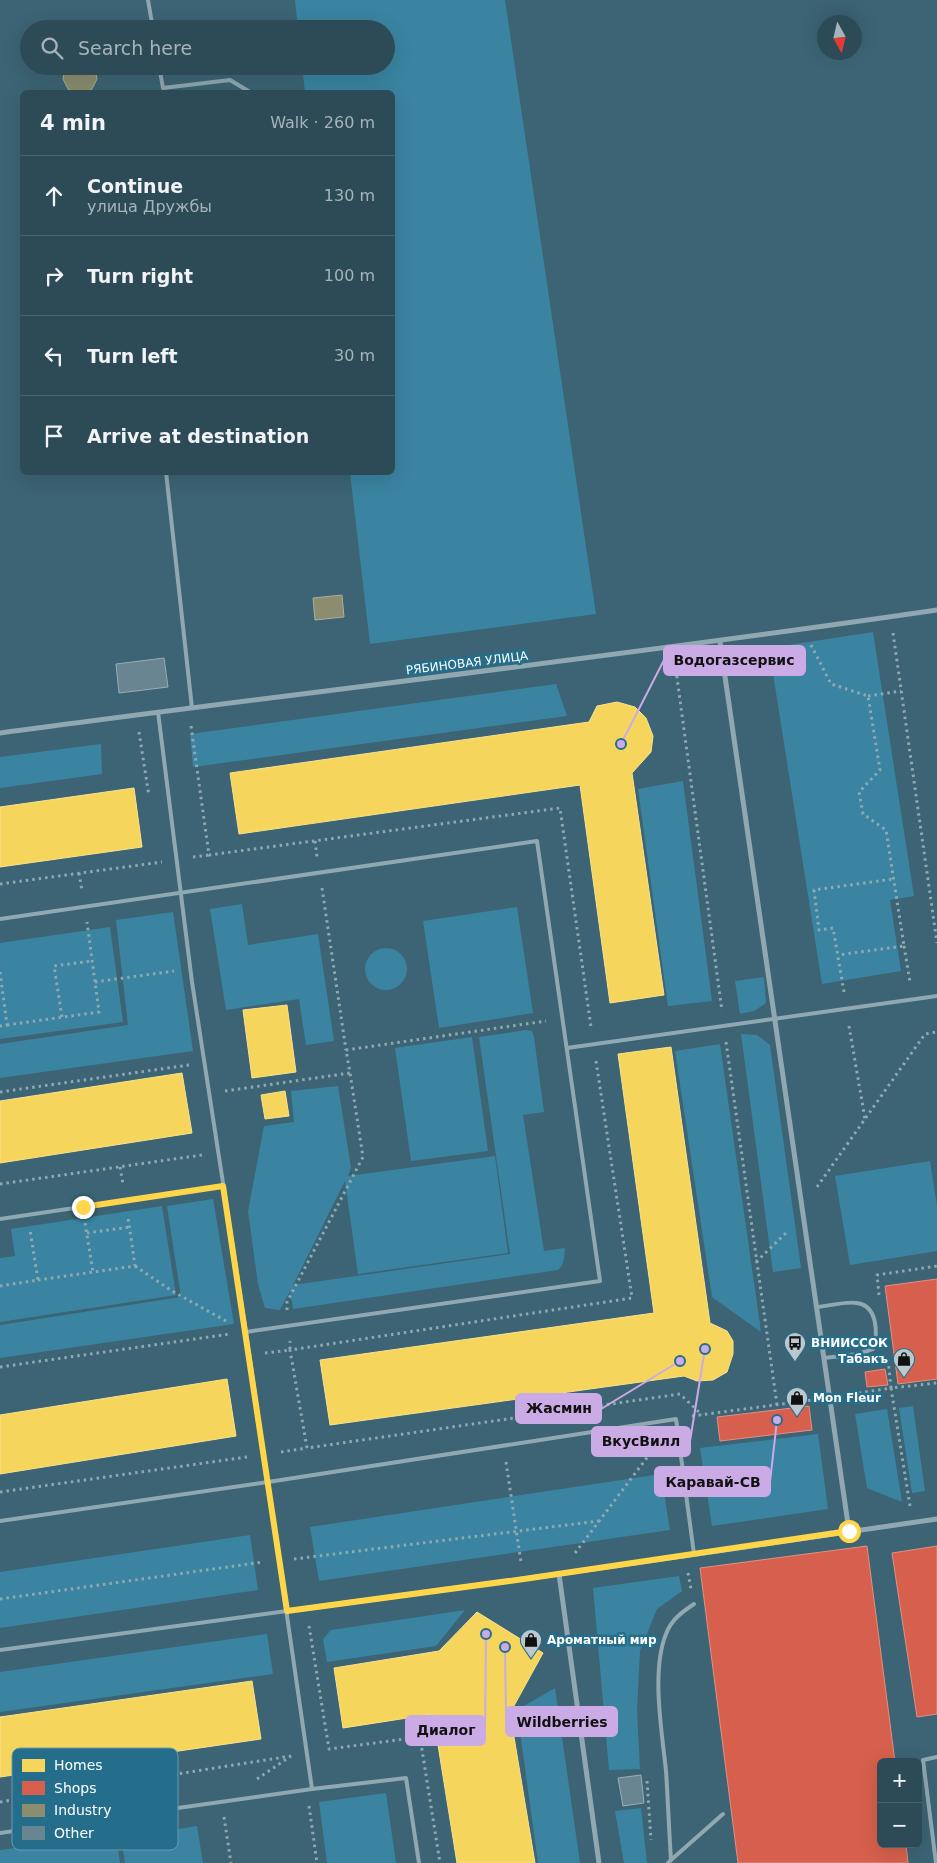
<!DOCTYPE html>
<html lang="en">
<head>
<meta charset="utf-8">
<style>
  :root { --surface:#2d4b57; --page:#35525d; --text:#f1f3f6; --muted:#a7b3ba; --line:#48636d }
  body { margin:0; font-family:"DejaVu Sans",sans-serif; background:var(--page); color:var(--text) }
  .controls { position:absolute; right:15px; bottom:15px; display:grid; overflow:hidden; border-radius:8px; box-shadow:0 5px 20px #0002 }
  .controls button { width:45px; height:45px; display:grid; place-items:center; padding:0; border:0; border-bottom:1px solid var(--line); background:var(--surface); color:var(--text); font:25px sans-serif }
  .compass { position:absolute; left:817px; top:15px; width:45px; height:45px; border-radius:50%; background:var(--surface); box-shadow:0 5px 20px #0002; rotate:172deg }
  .stop { position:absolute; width:15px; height:15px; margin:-11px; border:4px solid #ffd54a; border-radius:50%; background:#fff }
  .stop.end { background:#ffd54a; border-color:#fff; box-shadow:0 1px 5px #0008 }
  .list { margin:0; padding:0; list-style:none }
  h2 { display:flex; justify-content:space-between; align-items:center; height:65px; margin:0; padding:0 20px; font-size:21px }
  h2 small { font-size:16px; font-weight:400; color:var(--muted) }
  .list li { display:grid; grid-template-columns:32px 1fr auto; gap:15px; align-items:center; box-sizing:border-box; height:80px; padding:0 20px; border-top:1px solid var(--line) }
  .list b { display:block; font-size:19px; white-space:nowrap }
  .list p { margin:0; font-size:16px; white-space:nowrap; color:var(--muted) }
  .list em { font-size:16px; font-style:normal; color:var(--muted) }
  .icon { flex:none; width:28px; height:28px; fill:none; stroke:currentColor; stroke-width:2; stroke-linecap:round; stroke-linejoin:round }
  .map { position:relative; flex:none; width:937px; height:1863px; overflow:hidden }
  .search { position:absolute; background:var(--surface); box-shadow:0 5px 20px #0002; left:20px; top:20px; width:375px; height:55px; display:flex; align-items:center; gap:12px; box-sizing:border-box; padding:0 18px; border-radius:28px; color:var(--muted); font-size:19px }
  .panel { position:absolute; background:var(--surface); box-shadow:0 5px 20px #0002; left:20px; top:90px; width:375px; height:385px; border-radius:8px }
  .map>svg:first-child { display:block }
  .green { fill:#3a84a1 }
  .homes { fill:#f6d55c; stroke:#f9e28d }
  .shops { fill:#d6604d; stroke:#e29082 }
  .industry { fill:#8c8c6e; stroke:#aeae9a }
  .building { fill:#688591; stroke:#97aeb7 }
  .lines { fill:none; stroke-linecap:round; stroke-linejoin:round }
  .path { stroke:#90a8b1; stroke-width:3; stroke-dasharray:2.5 4; stroke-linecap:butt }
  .lane { stroke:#90a8b1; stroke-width:4 }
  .street { stroke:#90a8b1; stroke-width:5 }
  .route { stroke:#ffd54a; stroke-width:6 }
  .labels { text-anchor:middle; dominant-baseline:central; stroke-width:5; stroke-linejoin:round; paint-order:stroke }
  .street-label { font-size:12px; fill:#fff; stroke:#256e8b }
  .poi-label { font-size:12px; font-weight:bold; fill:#fff; stroke:#256e8b; text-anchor:start }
  .key { fill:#256e8b; stroke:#669aae; stroke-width:1 }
  .key-label { font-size:14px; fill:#fff }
  .leader { fill:none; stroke:#caabe5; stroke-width:2 }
  .callout-dot { fill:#caabe5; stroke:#256e8b; stroke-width:2 }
  .callout { fill:#caabe5; stroke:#caabe5; stroke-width:2 }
  .callout-label { font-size:14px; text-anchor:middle; font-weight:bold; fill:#111 }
</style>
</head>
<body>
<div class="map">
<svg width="937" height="1863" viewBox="0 0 937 1863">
  <rect width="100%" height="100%" fill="#3c6474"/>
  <g class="green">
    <path d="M295 0H505L596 614 370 644 350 473 392 472V92H305L302 66H386V29H298Z"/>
    <path d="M873 632 914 896 890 900 901 971 822 984 769 648Z"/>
    <path d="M556 684 567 716 193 767 190 734Z"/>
    <path d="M101 744 102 774 0 788V757Z"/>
    <path d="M683 781 712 1001 668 1006 638 789Z"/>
    <path d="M242 904 248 945 318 934 334 1041 306 1045 299 999 226 1010 210 909Z"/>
    <path d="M517 907 533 1013 439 1028 423 921Z"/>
    <path d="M173 912 193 1051 0 1078V1044L128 1025 116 920Z"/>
    <path d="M110 927 123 1022 0 1039V943Z"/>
    <circle cx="386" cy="969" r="21"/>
    <path d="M764 977 766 1003 754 1011 740 1014 735 981Z"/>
    <path d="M526 1030 532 1031 534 1037 544 1112 523 1115 544 1251 565 1248C564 1257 565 1264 558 1270L293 1309 290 1291 280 1310 265 1308 258 1284 248 1211 264 1126 294 1122 291 1091 338 1086 351 1168 348 1176 495 1156 508 1253 358 1274 345 1181 293 1285 510 1254 479 1037Z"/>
    <path d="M741 1034 757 1035 770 1045 801 1268 773 1272Z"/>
    <path d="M472 1037 488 1151 411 1161 395 1048Z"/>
    <path d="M720 1044 761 1332 712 1297 675 1051Z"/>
    <path d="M930 1161 937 1206V1251L850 1265 835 1176Z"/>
    <path d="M213 1199 234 1324 0 1358V1325L181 1297 167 1206Z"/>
    <path d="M162 1206 176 1295 0 1322V1258L15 1256 11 1229Z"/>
    <path d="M913 1406 925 1491 912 1493 899 1408Z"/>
    <path d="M887 1409 902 1502 867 1488 855 1414Z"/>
    <path d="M818 1434 828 1509 712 1526 700 1448Z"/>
    <path d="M661 1474 670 1530 319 1581 310 1527Z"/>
    <path d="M250 1535 258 1590 0 1628V1572Z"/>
    <path d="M679 1576 682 1591 657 1609 640 1651 637 1711 640 1769 609 1770 593 1588Z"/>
    <path d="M465 1610 436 1646 327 1662 323 1639 331 1630Z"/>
    <path d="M267 1634 273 1674 0 1712V1672Z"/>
    <path d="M555 1688 580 1863H538L517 1710Z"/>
    <path d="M386 1793 396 1863H327L319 1802Z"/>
    <path d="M641 1808 647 1863H624L615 1811Z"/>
    <path d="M197 1826 203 1863H125L121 1838Z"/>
    <path d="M116 1834 120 1863H0V1850Z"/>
  </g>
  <g class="homes">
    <path d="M617 702 635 707 646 718 653 736 651 752 632 773 664 995 610 1003 580 785 239 834 230 773 589 722 597 706Z"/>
    <path d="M134 788 142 847 0 867V807Z"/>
    <path d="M287 1005 296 1072 252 1078 243 1010Z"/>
    <path d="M671 1047 710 1323 727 1331 733 1341V1354L727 1372 713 1380 697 1381 684 1376 330 1425 320 1360 654 1313 618 1054Z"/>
    <path d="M182 1073 192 1133 0 1163V1101Z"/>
    <path d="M285 1091 289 1116 265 1119 261 1095Z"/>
    <path d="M227 1379 236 1436 0 1474V1415Z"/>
    <path d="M477 1612 543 1653 510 1713 535 1863H457L433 1714 343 1728 334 1668 439 1651Z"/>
    <path d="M252 1681 261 1739 0 1777V1717Z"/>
  </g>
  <g class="shops">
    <path d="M937 1279V1379L898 1384 885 1286Z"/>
    <path d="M885 1369 888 1385 867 1387 865 1372Z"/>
    <path d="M809 1406 812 1430 720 1441 717 1417Z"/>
    <path d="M867 1546 895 1762H881V1844H906L908 1863H738L700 1568Z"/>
    <path d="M937 1546V1714L917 1717 892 1553Z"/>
  </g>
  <g class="industry">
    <path d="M68 22H79L87 29H60Z"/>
    <path d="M68 66H92L96 74 97 79 92 89 88 92H72L68 89 63 79 64 74Z"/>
    <path d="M342 595 344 617 315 620 313 598Z"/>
  </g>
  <g class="building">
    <path d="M164 658 168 687 119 693 116 664Z"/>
    <path d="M641 1775 644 1803 623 1806 618 1778Z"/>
  </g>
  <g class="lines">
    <g class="path">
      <path d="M893 633 937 943"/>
      <path d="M811 645 831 684 868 696 880 770 859 792 863 814 886 830 904 946 838 955"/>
      <path d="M675 663 722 1011"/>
      <path d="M868 696 901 691"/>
      <path d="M191 726 209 855 560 808 591 1027"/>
      <path d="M139 732 149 796"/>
      <path d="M315 841 317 857"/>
      <path d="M193 857 209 855"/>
      <path d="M79 873 82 891"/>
      <path d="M0 884 162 862"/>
      <path d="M322 888 346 1050"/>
      <path d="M904 946 910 982"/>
      <path d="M0 972 7 1025 0 1026"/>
      <path d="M95 982 174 971"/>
      <path d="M844 992 833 928 819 930 814 890 893 879"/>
      <path d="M62 1017 54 966 92 961"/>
      <path d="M7 1025 99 1012 87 922"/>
      <path d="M849 1026 865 1119"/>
      <path d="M726 1042 777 1405"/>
      <path d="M596 1061 632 1298 290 1350 307 1448 680 1394 702 1415"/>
      <path d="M225 1091 350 1073 346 1050 546 1021"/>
      <path d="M0 1092 189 1065"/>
      <path d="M120 1167 123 1184"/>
      <path d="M0 1184 202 1155"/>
      <path d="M817 1187 925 1034 937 1032"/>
      <path d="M85 1223 93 1272"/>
      <path d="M87 1233 130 1227"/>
      <path d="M756 1262 788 1231"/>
      <path d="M135 1266 172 1291 226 1321"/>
      <path d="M38 1280 135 1266 128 1217"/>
      <path d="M0 1286 38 1280 30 1230"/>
      <path d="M879 1295 877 1275 937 1266"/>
      <path d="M287 1310V1302L363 1157 350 1073"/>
      <path d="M265 1353 290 1350V1341"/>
      <path d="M0 1367 230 1334"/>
      <path d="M846 1395 891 1388 888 1359"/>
      <path d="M692 1416 812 1400"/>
      <path d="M281 1452 307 1448"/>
      <path d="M506 1462 521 1562"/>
      <path d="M0 1492 247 1457"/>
      <path d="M910 1506 891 1388 937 1383"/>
      <path d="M575 1553 661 1439"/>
      <path d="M294 1559 599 1521"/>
      <path d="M688 1573 691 1589"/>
      <path d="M0 1599 263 1562"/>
      <path d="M309 1626 329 1749 420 1737 440 1863"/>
      <path d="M257 1779 291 1756"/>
      <path d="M647 1781 651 1840"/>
      <path d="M0 1802 291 1756"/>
      <path d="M309 1806 317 1863"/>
      <path d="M224 1817 231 1863"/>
    </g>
    <g class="lane">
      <path d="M148 0 153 29"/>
      <path d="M159 66 163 88 230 80 250 92"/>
      <path d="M166 472 192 708"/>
      <path d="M158 712 192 982 246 1332 312 1789"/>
      <path d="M0 919 537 841 600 1281 246 1332"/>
      <path d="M567 1048 937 996"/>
      <path d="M0 1219 223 1186"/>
      <path d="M817 1307C828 1306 847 1301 857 1303 878 1306 878 1334 873 1349L858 1354 824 1358"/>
      <path d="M0 1521 268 1482 676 1419 694 1554"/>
      <path d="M0 1650 287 1611"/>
      <path d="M0 1833 312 1789 406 1778 419 1863"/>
      <path d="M671 1860 723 1814"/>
      <path d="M668 1863 671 1860C669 1830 668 1801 666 1771 662 1732 651 1671 666 1634 671 1620 682 1612 694 1604"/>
      <path d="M936 1863 923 1760 937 1757"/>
    </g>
    <g class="street">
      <path d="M720 642 849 1531"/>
      <path d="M0 733C312 691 625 656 937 610"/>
      <path d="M559 1574 599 1863"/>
      <path d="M287 1611 559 1574 937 1519"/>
    </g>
  </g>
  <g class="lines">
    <path class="route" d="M83 1207 223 1186 287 1611 524 1579 849 1531"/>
  </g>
  <defs>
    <g id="bus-pin" transform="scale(1.125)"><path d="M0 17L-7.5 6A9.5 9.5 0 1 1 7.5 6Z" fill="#bbc9ce" stroke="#256e8b"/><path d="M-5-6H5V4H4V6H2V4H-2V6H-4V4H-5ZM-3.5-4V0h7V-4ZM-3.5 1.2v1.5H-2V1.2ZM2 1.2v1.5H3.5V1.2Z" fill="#111"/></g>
    <g id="shop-pin" transform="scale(1.125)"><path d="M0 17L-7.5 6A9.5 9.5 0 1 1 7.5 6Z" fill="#bbc9ce" stroke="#256e8b"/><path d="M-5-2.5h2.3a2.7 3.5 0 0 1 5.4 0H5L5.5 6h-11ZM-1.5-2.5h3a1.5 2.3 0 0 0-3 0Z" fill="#111"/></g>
  </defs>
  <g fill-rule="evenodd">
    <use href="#bus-pin" x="795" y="1343"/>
    <use href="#shop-pin" x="904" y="1359"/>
    <use href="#shop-pin" x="797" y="1398"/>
    <use href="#shop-pin" x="531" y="1640"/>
  </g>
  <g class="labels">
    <g class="street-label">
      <text transform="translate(467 663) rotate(-7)">РЯБИНОВАЯ УЛИЦА</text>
    </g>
    <g class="poi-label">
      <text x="811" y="1343">ВНИИССОК</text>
      <text x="888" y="1359" text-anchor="end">Табакъ</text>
      <text x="813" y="1398">Mon Fleur</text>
      <text x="547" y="1640">Ароматный мир</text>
    </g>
  </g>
  <rect x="12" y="1748" width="166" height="102" rx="8" class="key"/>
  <rect x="22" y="1759" width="23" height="13" fill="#f6d55c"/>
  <rect x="22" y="1781" width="23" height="14" fill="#d6604d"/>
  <rect x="22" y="1804" width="23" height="13" fill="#8c8c6e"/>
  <rect x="22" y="1826" width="23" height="14" fill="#688591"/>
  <g class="key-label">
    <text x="54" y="1770">Homes</text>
    <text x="54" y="1793">Shops</text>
    <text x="54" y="1815">Industry</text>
    <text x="54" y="1838">Other</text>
  </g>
  <path class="leader" d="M621 744L664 660M680 1361L601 1409M705 1349L690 1441M777 1420L770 1482M505 1647L506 1722M486 1634L485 1731"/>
  <g class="callout-dot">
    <circle cx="621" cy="744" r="5"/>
    <circle cx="680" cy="1361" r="5"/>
    <circle cx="705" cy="1349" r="5"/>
    <circle cx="777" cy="1420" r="5"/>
    <circle cx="505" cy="1647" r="5"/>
    <circle cx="486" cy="1634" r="5"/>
  </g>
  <g class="callout">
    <rect x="664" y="646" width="141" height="29" rx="5"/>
    <rect x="516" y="1394" width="85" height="29" rx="5"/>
    <rect x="592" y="1427" width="98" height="29" rx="5"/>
    <rect x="655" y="1467" width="115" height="29" rx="5"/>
    <rect x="506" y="1707" width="111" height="29" rx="5"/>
    <rect x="406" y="1716" width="79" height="29" rx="5"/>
  </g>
  <g class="callout-label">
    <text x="734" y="665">Водогазсервис</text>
    <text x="559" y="1413">Жасмин</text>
    <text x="641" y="1446">ВкусВилл</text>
    <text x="713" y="1487">Каравай-СВ</text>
    <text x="562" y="1727">Wildberries</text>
    <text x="446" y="1735">Диалог</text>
  </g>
</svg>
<div class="controls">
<button>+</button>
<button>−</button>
</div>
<svg class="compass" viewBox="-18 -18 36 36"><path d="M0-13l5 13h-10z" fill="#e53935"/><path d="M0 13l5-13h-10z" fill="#a7b3ba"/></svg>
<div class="stop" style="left:849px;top:1531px"></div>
<div class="stop end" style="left:83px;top:1207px"></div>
<div class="search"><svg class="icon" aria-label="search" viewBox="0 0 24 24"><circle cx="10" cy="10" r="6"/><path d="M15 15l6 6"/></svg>Search here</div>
<section class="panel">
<h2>4 min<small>Walk · 260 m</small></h2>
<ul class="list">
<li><svg class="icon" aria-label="ahead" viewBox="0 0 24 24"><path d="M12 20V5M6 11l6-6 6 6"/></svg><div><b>Continue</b><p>улица Дружбы</p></div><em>130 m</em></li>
<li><svg class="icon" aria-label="right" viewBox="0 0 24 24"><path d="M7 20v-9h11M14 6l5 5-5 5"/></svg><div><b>Turn right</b></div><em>100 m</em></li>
<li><svg class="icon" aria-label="left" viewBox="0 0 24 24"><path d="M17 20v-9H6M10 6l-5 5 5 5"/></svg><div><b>Turn left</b></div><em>30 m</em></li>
<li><svg class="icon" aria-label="arrive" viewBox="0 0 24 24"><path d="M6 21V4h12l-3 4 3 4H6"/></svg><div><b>Arrive at destination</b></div></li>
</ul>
</section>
</div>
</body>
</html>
